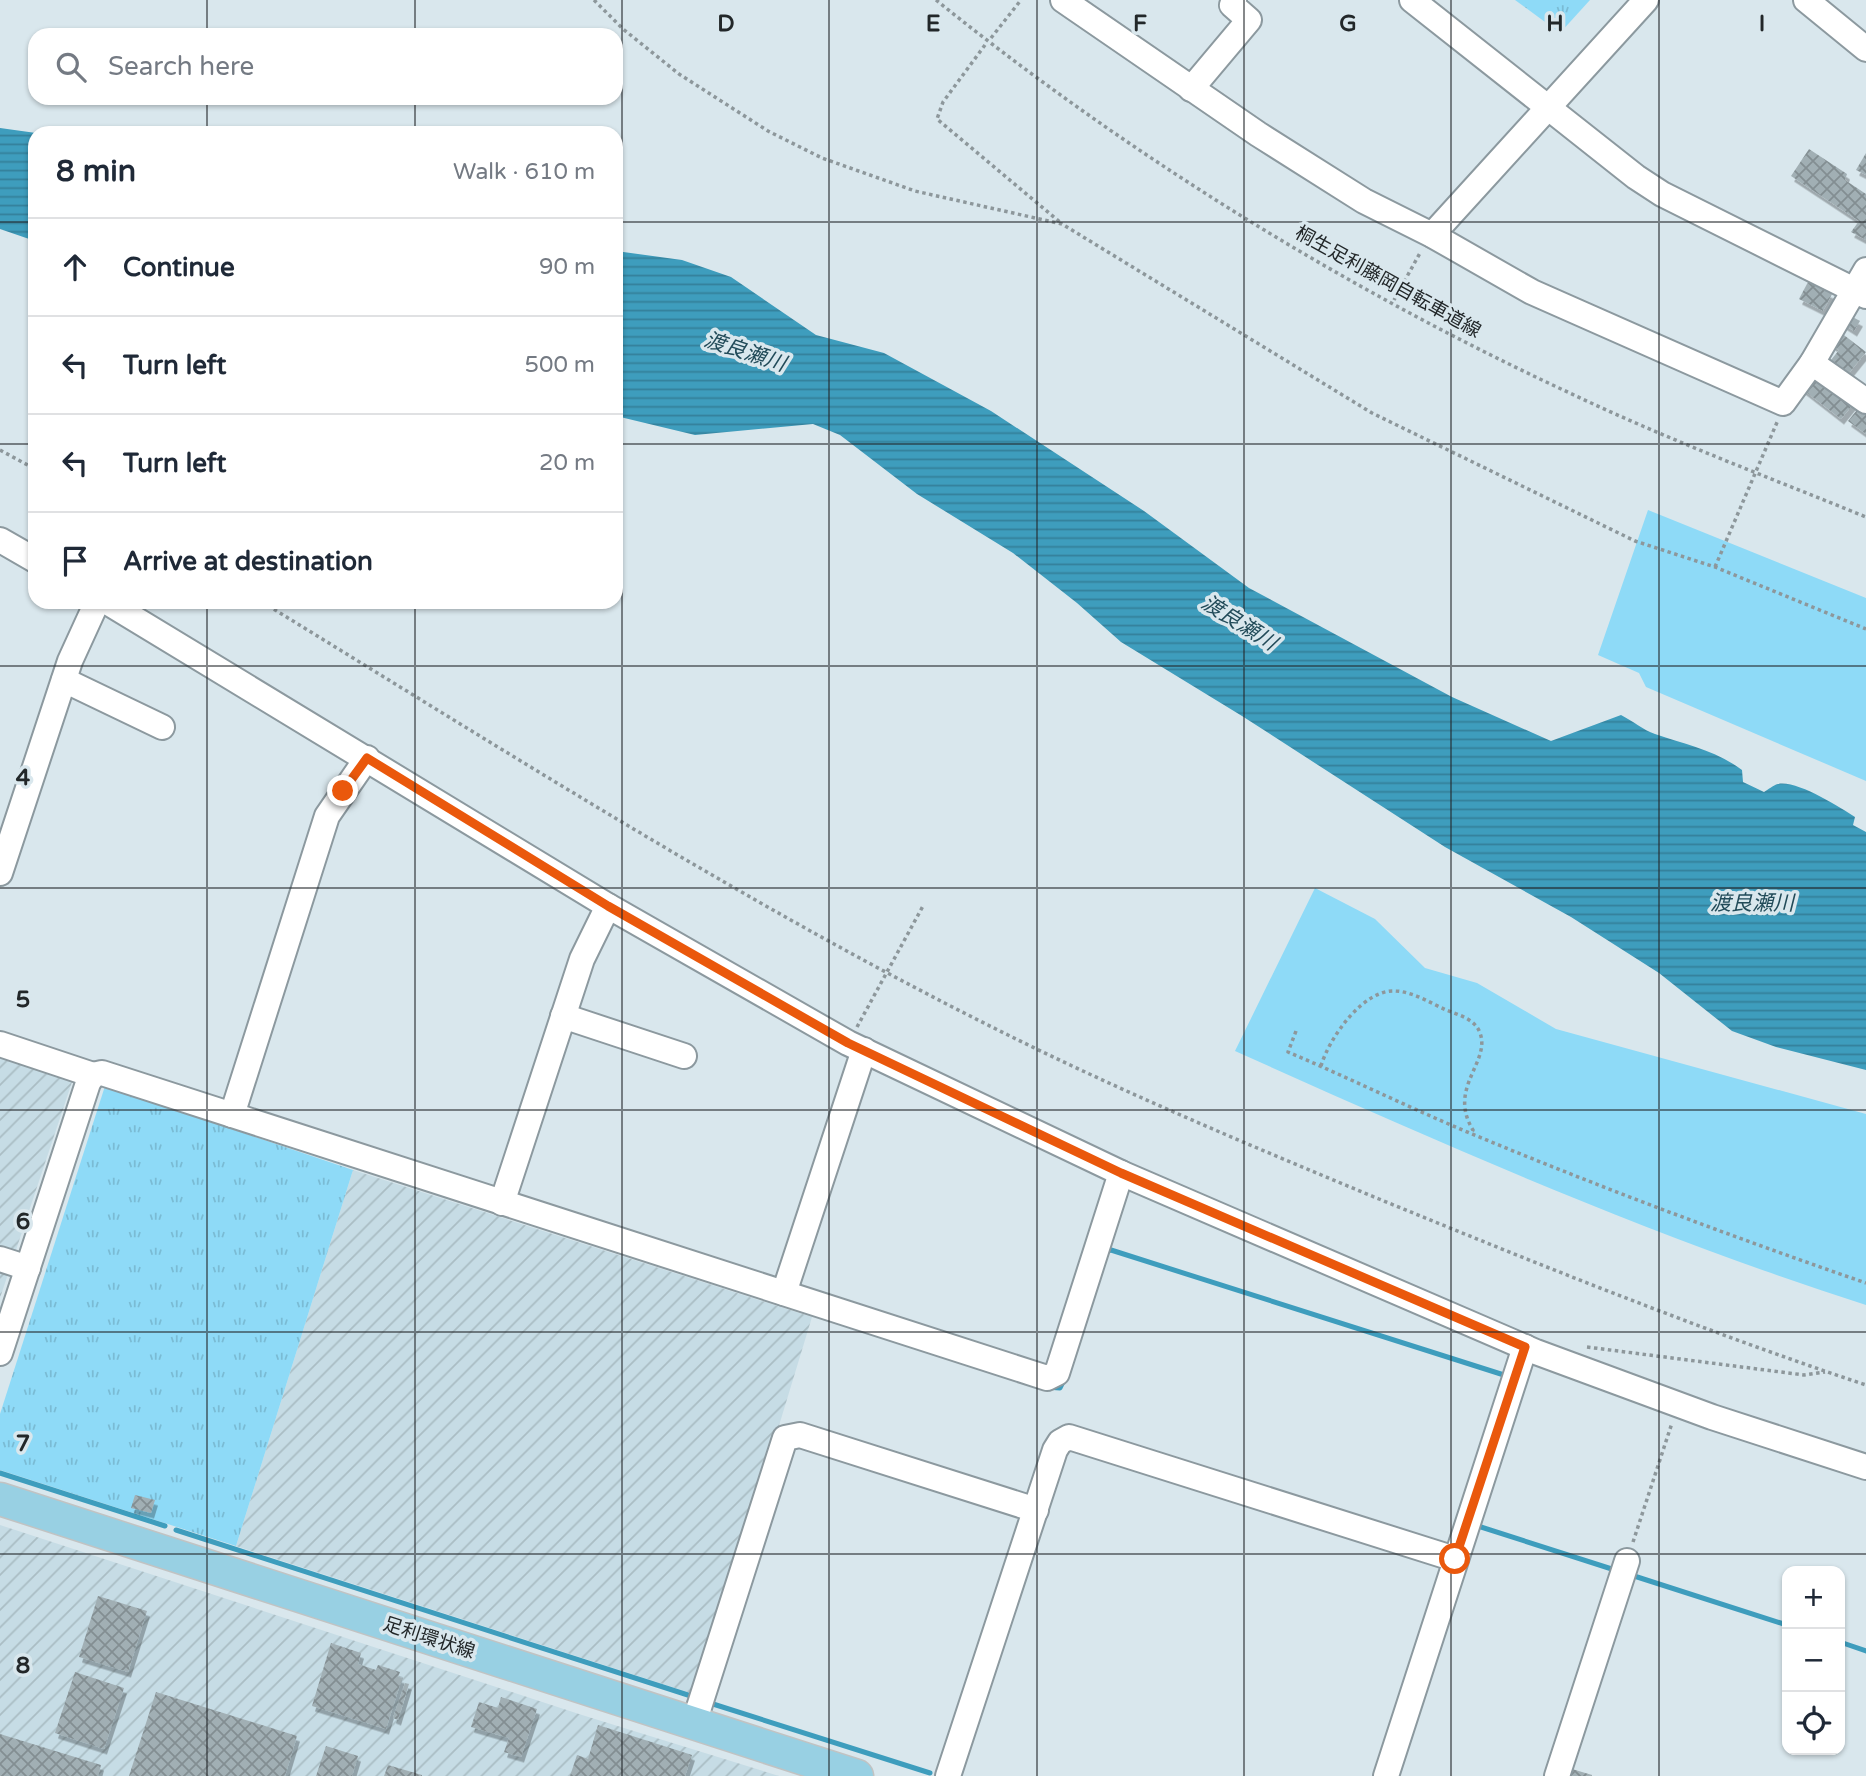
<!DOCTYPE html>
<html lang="en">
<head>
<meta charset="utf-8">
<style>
  :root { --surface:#fff; --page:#f2f2f3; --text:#1f2937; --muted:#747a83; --line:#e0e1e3 }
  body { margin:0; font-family:"Varela Round","Noto Sans JP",sans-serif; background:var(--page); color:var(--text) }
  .controls { position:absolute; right:21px; bottom:21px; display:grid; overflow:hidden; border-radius:14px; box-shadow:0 2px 5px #0004 }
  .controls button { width:63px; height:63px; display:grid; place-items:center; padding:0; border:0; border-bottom:2px solid var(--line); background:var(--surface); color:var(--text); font:35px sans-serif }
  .stop { position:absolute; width:21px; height:21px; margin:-16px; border:5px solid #ea580c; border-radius:50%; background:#fff }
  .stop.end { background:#ea580c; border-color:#fff; box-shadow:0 2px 7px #0008 }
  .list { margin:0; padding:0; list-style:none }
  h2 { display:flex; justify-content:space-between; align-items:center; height:91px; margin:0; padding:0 28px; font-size:30px }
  h2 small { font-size:23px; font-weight:400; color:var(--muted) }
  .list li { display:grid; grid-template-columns:46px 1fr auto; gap:21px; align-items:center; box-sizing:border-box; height:98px; padding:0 28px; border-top:2px solid var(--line) }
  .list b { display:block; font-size:26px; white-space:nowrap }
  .list em { font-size:23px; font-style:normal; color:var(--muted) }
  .icon { flex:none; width:38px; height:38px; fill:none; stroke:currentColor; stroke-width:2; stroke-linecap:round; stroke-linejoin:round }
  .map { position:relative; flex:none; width:1866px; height:1776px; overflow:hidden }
  .search { position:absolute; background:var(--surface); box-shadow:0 2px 5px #0004; left:28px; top:28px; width:595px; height:77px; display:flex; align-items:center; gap:18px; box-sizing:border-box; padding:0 24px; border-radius:21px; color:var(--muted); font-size:26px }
  .panel { position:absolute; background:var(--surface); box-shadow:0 2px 5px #0004; left:28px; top:126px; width:595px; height:483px; border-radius:21px }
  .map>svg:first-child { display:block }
  .industrial { fill:url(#industrial-furrows) }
  .green { fill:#8edaf7 }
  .park { fill:url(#park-tufts) }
  .water { fill:url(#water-rules) }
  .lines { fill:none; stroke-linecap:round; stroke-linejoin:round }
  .stream { stroke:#3e9dbd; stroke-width:5 }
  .building { fill:url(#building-cross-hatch); filter:url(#shadow) }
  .minor-casing { stroke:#8c999f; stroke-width:28 }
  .major-casing { stroke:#c1c3c3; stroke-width:35 }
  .path { stroke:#8d979b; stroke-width:3.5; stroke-dasharray:3.5 3.5; stroke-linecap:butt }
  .minor { stroke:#fff; stroke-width:24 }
  .major { stroke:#98d0e3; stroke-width:32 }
  .route { stroke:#ea580c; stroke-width:9 }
  .grid { fill:none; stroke:#222729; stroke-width:2; stroke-opacity:0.55 }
  .labels { text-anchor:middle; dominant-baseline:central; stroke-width:7; stroke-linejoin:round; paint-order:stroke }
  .street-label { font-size:19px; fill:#222729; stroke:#d9e7ed }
  .water-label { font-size:21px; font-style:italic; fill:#224b59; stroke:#d9e7ed }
  .grid-label { font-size:23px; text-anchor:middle; font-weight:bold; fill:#222729; stroke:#d9e7ed; stroke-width:7; stroke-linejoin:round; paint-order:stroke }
</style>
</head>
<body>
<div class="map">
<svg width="1866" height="1776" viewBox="0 0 1866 1776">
  <defs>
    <pattern id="industrial-furrows" width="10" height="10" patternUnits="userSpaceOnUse" patternTransform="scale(1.75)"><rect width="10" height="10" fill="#c6dce5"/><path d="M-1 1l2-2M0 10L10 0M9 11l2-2" fill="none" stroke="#aabdc4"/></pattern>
    <pattern id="park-tufts" width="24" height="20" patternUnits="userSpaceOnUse" patternTransform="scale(1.75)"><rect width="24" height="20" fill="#8edaf7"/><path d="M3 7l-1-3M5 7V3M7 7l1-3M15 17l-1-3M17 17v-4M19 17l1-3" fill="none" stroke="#7abbd4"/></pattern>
    <pattern id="water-rules" width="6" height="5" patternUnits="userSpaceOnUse" patternTransform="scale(1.75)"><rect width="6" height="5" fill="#3e9dbd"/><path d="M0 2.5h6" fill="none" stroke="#34809a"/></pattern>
    <pattern id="building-cross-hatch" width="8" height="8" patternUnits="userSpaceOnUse" patternTransform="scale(1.75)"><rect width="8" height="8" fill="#a1afb4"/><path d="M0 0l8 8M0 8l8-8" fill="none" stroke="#838e92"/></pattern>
    <filter id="shadow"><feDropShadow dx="3" dy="5.5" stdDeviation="0" flood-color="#0004"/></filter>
  </defs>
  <rect width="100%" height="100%" fill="#d9e7ed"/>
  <g class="industrial">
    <path d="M0 1055 73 1079 0 1298Z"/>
    <path d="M353 1170 812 1317 698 1692 694 1694 236 1546Z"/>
    <path d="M0 1525 582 1715 779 1776H0Z"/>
  </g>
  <g class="green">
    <path d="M1648 510 1866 598V781L1646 687 1639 673 1598 655Z"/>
    <path d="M1315 888 1375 919 1425 968 1477 983 1556 1029 1866 1114V1305C1650 1236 1442 1144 1235 1051Z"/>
  </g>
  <g class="park">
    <path d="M1515 0H1590L1560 33Z"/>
    <path d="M105 1086 353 1170 236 1546 0 1470V1414Z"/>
  </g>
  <g class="water">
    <path d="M0 128 36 133 35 241 0 229Z"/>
    <path d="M616 251 682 260 731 277 816 335 884 353 991 411 1144 511 1249 588 1452 697 1551 741 1621 715C1633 721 1643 730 1655 734 1687 745 1715 750 1742 770L1743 782 1764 792C1768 790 1773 785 1778 784 1797 780 1839 807 1855 817L1853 825 1866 832V1070L1776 1047 1732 1031 1659 973 1571 917 1445 847 1242 716 1121 642 1077 603 1013 553 917 494 840 435 813 424 695 435 616 416Z"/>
  </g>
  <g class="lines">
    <g class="stream">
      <path d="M1104 1252 1111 1250 1504 1375"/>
      <path d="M1046 1387 1060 1388 1065 1378"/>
      <path d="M0 1473 165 1526"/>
      <path d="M1478 1526 1618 1571"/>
      <path d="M176 1530 691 1696"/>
      <path d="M1631 1575 1787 1625"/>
      <path d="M1840 1642 1866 1651"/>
      <path d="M713 1704 930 1773"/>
    </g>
  </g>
  <g class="building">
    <path d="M1809 149 1847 174 1845 180 1866 194V240L1851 232 1859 221 1791 176Z"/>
    <path d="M1866 153V175L1856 170Z"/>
    <path d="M1808 282 1832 294 1823 311 1799 299Z"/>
    <path d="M1849 315 1860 321 1854 331 1843 324Z"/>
    <path d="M1840 332 1866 352 1849 373 1831 360 1839 350 1831 344Z"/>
    <path d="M1813 372 1854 403 1841 419 1801 388Z"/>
    <path d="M1861 405 1866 409V434L1848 421Z"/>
    <path d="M135 1495 155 1500 151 1513 131 1508Z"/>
    <path d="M98 1596 147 1611 128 1672 79 1657Z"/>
    <path d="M331 1643 361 1653 358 1664 376 1670 378 1665 400 1672 398 1677 402 1678 386 1729 312 1706Z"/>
    <path d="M75 1672 124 1688 104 1749 55 1733Z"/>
    <path d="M405 1683 409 1684 398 1720 393 1718Z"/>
    <path d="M156 1692 297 1736 285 1776H129Z"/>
    <path d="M501 1697 537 1709 521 1757 504 1752 509 1738 471 1727 479 1702 498 1708Z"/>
    <path d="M598 1725 692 1755 685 1776H570L577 1755 588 1759Z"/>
    <path d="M0 1734 101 1765 98 1776H0Z"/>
    <path d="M326 1746 358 1756 352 1776H316Z"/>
    <path d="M388 1765 422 1775V1776H384Z"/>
    <path d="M1572 1769 1592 1775V1776H1569Z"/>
  </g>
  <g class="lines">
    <g class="minor-casing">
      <g id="minor">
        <path d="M1063 0 1258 134 1364 201 1432 235 1532 292 1783 403 1812 363 1866 270"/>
        <path d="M1412 0 1636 177 1662 194 1866 296"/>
        <path d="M1806 0 1866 49"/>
        <path d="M1191 89 1249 20 1232 5 1234 0"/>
        <path d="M1432 235 1646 0"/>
        <path d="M1812 363 1866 401"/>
        <path d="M0 540 35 560"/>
        <path d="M107 602 608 906 848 1043 1121 1173 1536 1352 1712 1417 1866 1467"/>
        <path d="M64 680 162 727"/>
        <path d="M0 873 70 661 97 602"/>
        <path d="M563 1016 684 1056"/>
        <path d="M0 1044 93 1075"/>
        <path d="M232 1115 327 816 367 758"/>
        <path d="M502 1203 582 959 608 906"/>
        <path d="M0 1259 28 1268"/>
        <path d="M784 1293 864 1050"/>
        <path d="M0 1353 88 1083 93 1075 102 1073 1047 1378 1057 1373 1121 1173"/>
        <path d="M694 1723 785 1438 800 1435 1036 1510"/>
        <path d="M948 1776 1055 1450 1060 1442 1069 1437 1455 1559"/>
        <path d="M1386 1776 1525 1347"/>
        <path d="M1557 1776 1627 1561"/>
      </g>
    </g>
    <g class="major-casing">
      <path id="major" d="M0 1499 857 1776"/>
    </g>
    <g class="path">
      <path d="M594 0 623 29 679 74 768 131 822 158 915 191 1062 224 1372 413 1635 541 1715 567 1866 629"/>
      <path d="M936 0C1131 157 1347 290 1574 395 1669 440 1768 477 1866 517"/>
      <path d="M991 38 1021 0"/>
      <path d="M985 45 943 102 937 119 1061 223"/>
      <path d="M1394 300 1420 253"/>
      <path d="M0 450 35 469"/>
      <path d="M1715 567 1778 420"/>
      <path d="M262 602C507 752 751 908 1008 1035 1129 1095 1254 1147 1379 1199 1540 1265 1701 1330 1866 1385"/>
      <path d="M857 1027 923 906"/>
      <path d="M1296 1031 1288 1052C1349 1078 1410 1108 1472 1134 1602 1188 1733 1237 1866 1283"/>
      <path d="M1321 1066C1329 1038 1364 988 1396 991 1413 992 1431 1003 1446 1010 1459 1015 1475 1019 1480 1033 1491 1062 1447 1088 1473 1130L1471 1134"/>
      <path d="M1587 1347 1804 1375 1825 1372"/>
      <path d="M1633 1542 1672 1423"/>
    </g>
    <use href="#minor" class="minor"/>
    <use href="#major" class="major"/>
  </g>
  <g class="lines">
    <path class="route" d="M343 791 367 758 608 906 848 1043 1121 1173 1525 1347 1455 1559"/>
  </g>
  <path class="grid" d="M207 0V35M415 0V35M622 0V1776M829 0V1776M1037 0V1776M1244 0V1776M1451 0V1776M1659 0V1776M207 98V133M415 98V133M0 222H35M616 222H1866M0 444H35M616 444H1866M207 602V1776M415 602V1776M0 666H1866M0 888H1866M0 1110H1866M0 1332H1866M0 1554H1866"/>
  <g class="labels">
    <g class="street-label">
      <text transform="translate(1388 282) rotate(29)">桐生足利藤岡自転車道線</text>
      <text transform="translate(429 1638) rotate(18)">足利環状線</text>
    </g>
    <g class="water-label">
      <text transform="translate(745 352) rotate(18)">渡良瀬川</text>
      <text transform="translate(1239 623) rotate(32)">渡良瀬川</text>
      <text x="1752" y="903">渡良瀬川</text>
    </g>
  </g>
  <g class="grid-label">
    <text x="726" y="31">D</text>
    <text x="933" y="31">E</text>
    <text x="1140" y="31">F</text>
    <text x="1348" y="31">G</text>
    <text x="1555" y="31">H</text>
    <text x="1762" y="31">I</text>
    <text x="23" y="785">4</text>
    <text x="23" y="1007">5</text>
    <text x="23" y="1229">6</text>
    <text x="23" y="1451">7</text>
    <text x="23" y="1673">8</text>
  </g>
</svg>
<div class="controls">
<button>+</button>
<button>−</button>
<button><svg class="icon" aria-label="locate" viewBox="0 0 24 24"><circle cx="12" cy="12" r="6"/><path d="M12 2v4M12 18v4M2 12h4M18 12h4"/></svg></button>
</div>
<div class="stop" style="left:1455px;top:1559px"></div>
<div class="stop end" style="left:343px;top:791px"></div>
<div class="search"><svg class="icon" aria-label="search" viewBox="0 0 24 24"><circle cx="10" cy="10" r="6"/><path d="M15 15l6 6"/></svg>Search here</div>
<section class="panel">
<h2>8 min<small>Walk · 610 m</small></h2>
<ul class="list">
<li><svg class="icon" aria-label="ahead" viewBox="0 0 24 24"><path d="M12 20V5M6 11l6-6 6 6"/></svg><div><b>Continue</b></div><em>90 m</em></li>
<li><svg class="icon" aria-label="left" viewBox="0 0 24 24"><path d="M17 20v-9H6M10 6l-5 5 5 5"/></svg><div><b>Turn left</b></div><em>500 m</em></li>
<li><svg class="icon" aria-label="left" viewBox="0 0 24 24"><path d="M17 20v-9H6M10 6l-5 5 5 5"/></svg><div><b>Turn left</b></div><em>20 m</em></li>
<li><svg class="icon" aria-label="arrive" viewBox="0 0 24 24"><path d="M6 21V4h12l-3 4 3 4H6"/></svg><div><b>Arrive at destination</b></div></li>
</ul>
</section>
</div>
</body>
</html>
